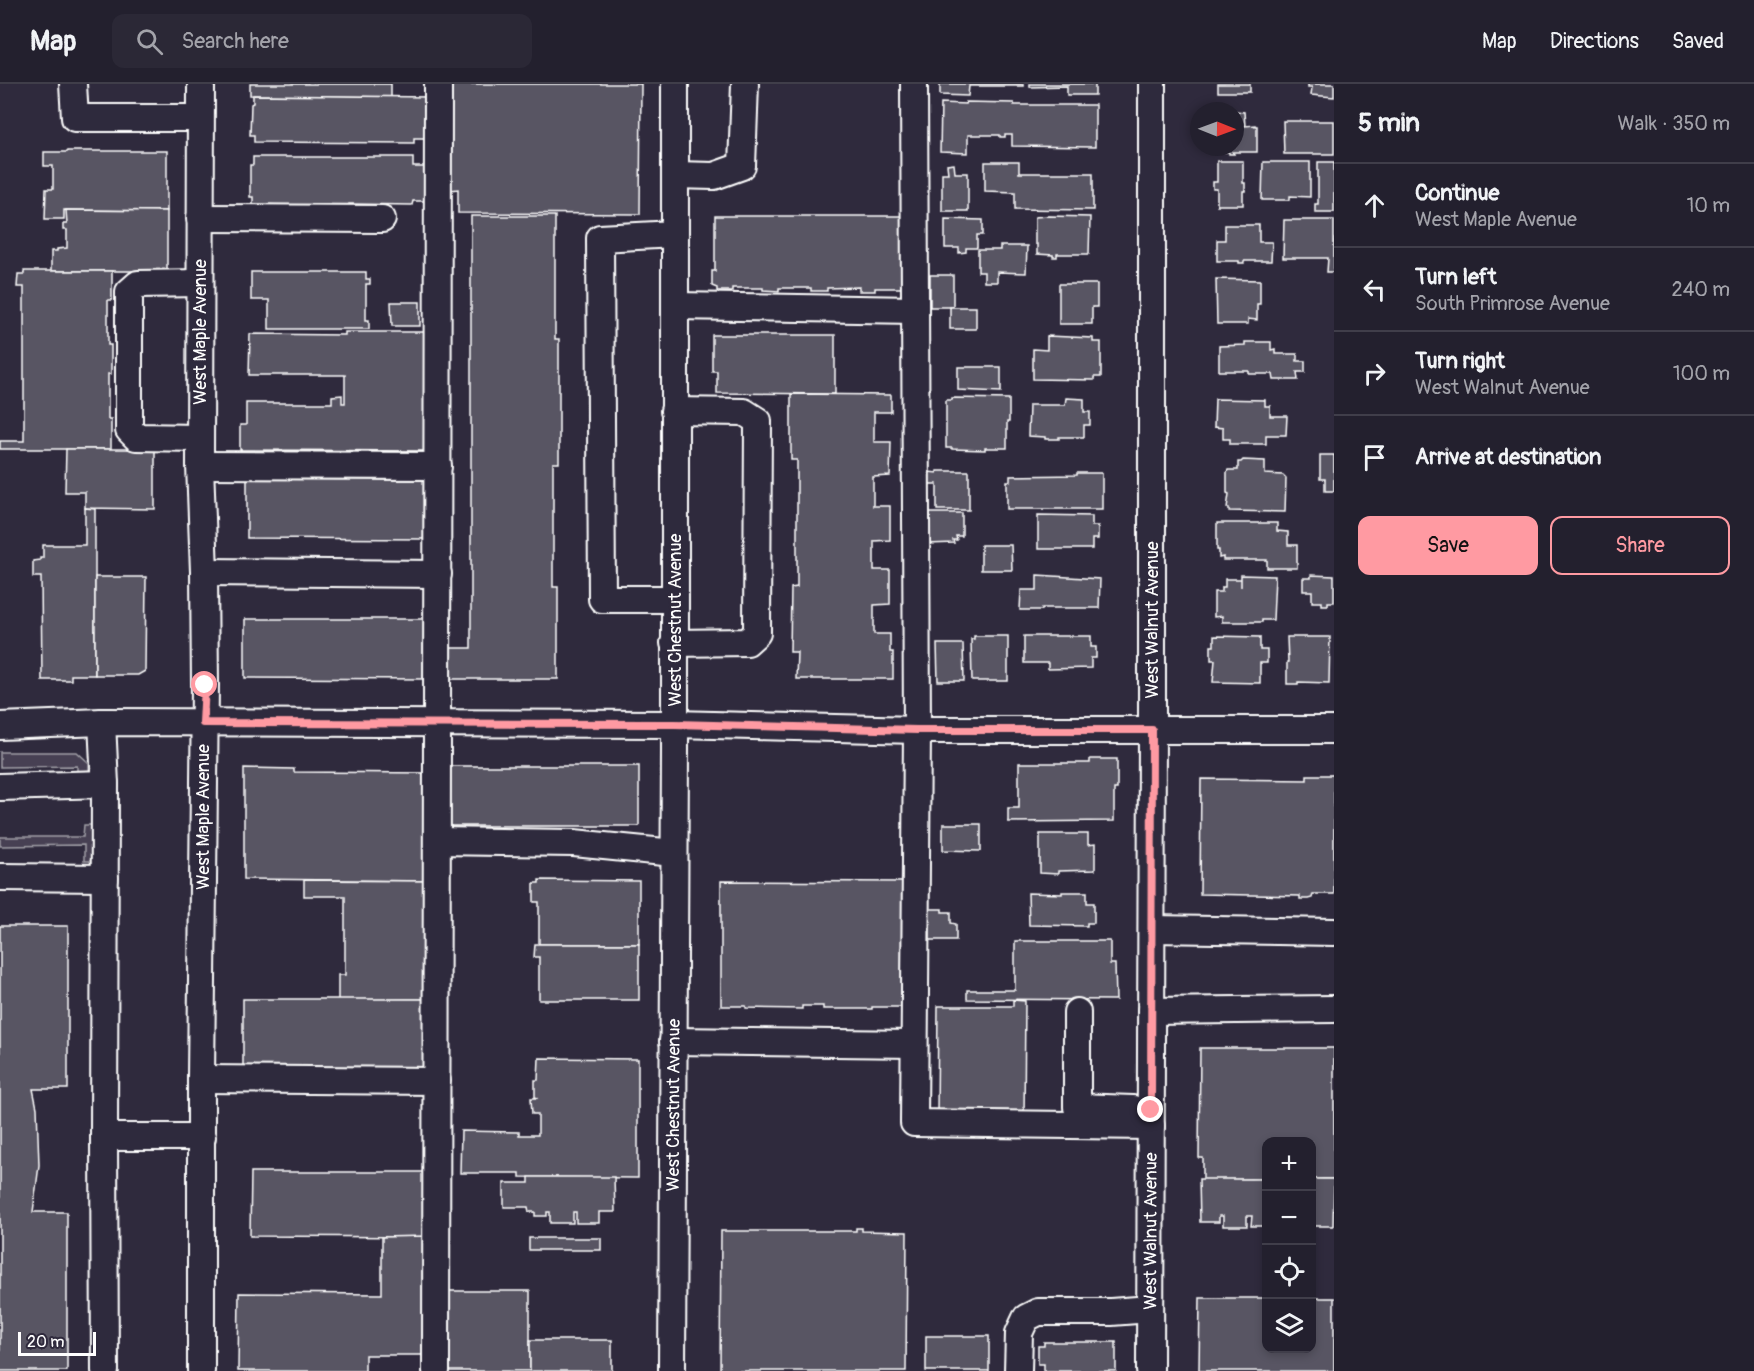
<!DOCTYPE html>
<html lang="en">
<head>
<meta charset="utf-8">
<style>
  :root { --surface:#23202e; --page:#2b2836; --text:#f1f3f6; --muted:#a3a3aa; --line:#403e4a; --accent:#ff9aa2 }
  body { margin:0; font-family:Pangolin,sans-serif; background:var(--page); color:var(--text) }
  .controls { position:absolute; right:18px; bottom:18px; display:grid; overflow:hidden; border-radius:12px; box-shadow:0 3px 9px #0003 }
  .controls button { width:54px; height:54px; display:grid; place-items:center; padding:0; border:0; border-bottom:2px solid var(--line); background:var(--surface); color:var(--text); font:30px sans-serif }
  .compass { position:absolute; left:1190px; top:18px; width:54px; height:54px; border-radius:50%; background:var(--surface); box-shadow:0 3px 9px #0003; rotate:91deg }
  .scale { position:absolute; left:18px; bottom:15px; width:78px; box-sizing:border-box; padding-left:6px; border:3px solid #fff; border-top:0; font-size:16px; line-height:21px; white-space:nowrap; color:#fff; -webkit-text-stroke:4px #2f2a3d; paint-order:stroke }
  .stop { position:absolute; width:18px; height:18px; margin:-14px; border:4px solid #ff9aa2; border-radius:50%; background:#fff }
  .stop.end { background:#ff9aa2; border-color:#fff; box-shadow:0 2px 6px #0008 }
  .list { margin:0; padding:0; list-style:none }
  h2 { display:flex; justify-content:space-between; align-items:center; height:78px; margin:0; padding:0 24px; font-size:26px }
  h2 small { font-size:20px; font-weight:400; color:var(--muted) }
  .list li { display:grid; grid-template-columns:39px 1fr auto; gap:18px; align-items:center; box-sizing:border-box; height:84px; padding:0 24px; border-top:2px solid var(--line) }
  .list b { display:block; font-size:22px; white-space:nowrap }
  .list p { margin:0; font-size:20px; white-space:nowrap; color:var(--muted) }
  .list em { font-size:20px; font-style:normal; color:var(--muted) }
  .actions { display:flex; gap:12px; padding:18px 24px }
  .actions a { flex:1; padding:14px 0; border:2px solid var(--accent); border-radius:12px; text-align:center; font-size:21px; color:var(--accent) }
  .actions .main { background:var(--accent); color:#111 }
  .icon { flex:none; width:33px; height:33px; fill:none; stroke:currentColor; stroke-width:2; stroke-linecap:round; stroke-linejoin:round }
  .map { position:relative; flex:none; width:1334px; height:1287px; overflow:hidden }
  header { display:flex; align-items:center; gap:36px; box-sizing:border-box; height:84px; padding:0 30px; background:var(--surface); border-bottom:2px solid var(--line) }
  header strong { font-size:28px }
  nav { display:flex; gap:33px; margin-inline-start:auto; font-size:21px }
  .search { width:420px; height:54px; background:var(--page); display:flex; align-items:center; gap:15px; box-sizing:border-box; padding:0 21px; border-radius:12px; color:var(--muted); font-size:22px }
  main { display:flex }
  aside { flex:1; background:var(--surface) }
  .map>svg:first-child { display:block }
  .green { fill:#464152; stroke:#a2a0a8; stroke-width:1.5 }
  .building { fill:#595564; stroke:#fff; stroke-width:1.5 }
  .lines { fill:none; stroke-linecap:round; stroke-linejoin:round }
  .minor-casing { stroke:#fff; stroke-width:30 }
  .minor { stroke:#2f2a3d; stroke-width:26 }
  .route { stroke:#ff9aa2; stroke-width:8 }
  .labels { text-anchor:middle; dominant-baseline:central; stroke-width:4.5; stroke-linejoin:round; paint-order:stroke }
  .street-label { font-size:18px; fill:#fff; stroke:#2f2a3d }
</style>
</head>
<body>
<header>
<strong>Map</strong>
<div class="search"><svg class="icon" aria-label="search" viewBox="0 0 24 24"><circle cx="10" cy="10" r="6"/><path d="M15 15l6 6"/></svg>Search here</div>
<nav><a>Map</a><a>Directions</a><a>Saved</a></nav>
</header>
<main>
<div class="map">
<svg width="1334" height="1287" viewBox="0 0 1334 1287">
  <rect width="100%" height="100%" fill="#2f2a3d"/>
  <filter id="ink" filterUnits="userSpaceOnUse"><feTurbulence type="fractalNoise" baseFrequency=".0167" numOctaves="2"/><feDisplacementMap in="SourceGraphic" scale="12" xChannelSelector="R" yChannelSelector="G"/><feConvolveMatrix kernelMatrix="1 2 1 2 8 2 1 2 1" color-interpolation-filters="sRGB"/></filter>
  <g filter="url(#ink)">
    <g class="green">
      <path d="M0 668H77L89 679V690L77 689V682L0 683Z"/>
      <path d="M84 741H93L94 777H84V761L0 762V753H83Z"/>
    </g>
    <g class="building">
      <path d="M250 0H391V13L250 11Z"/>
      <path d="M450 0H641L640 130 458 129V105L450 106Z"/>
      <path d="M940 0H1023V2H969L968 12 940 11Z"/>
      <path d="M1030 0H1095V11H1067V2L1030 3Z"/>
      <rect x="1218" y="0" width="32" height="8"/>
      <path d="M1308 0H1334V13L1311 11 1312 3H1308Z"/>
      <path d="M253 11 429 13 428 54H414V59L254 58V51H250L251 20 253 19Z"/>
      <path d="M966 18 1014 19V21H1095V63L1012 62V51H1005V53H1000V51H968V69L940 68 941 19 966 20Z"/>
      <path d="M1235 27 1244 28 1245 42 1255 41V42H1257V68H1233L1234 70H1229V68H1216V63H1235Z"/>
      <path d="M1283 37H1334V70H1284Z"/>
      <path d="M67 67H167V127L64 126V135H45L46 105H53V82H44V68H67Z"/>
      <path d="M253 73H413V83H428V117H413L412 121 349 120V125H312V122L253 120V113H250V81H253Z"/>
      <path d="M1217 77H1243V99H1245V107H1243V121H1217V105H1213V98H1217Z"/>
      <path d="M985 78H1019V89H1093V126L1015 125V108L985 107Z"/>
      <path d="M1263 78H1310V113L1290 112V116H1262Z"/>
      <path d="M1318 78H1334V128H1315V120H1318Z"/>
      <path d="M954 80 955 89H968V127H942V89H948L947 81Z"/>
      <path d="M66 126 167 127V187H51V167H57V165L67 164V146H63V140H67Z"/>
      <path d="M471 132H555V255H559V379H553V503H558V595H449V564H471Z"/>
      <path d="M715 132H908V204H875V207H859V203L827 204V207H811V204H779V207L763 206V204H732V207H717V204L712 202V187H715Z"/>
      <path d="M1048 132 1090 133 1089 170H1057V173H1053V171L1037 170V160H1035V133Z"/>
      <path d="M945 135 983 136V151H977V164H966V168L959 169V164H945Z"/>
      <path d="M1284 136H1334V188H1327L1328 174H1283Z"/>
      <path d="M1225 141H1259V158H1272L1271 177H1244V179H1239V177H1217V156H1225Z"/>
      <path d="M1000 162H1027L1026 189 997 188V198H984V188H978V166H1000Z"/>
      <path d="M24 187H112V216H108V261H111V290H108V335H111V365H0V357H24V203H17L18 190H24Z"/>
      <path d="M251 188H366V195H370V200H366V236H369V245H269V216H251Z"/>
      <rect x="930" y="191" width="23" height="32"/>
      <path d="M1216 195 1260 196V220H1257V236L1248 235V240H1217Z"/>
      <path d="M1059 200H1097V223H1092V240H1059Z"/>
      <path d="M391 218H420V242H392Z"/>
      <rect x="950" y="223" width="26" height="22"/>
      <path d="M345 248H427L426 367 240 366V341H246V319H332V312L342 311V319H345V291H249L250 250 345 251Z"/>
      <path d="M712 251H835V310L717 309V287H712Z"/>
      <path d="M1047 252 1093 254V258H1101V293H1094V296L1033 295V265L1047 266Z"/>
      <path d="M1245 258H1271V266L1275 265V270H1297V277H1305V288H1297L1298 296H1274L1273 290H1249V287H1219V262L1245 261Z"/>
      <path d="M958 283H1001V308L958 306Z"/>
      <path d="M791 310 891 311V328H874V358H891L890 392 873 393V422H890V456L874 457V486H890V520L874 521V550H890V568H893V595H796L797 568H790L791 504 797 503V376H791Z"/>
      <path d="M952 314 1009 315V338H1007V364H985V366L952 365V364H946V316H952Z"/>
      <path d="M1066 314 1084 315V328H1090V341H1084V353H1059V355H1045V353L1028 352 1029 321H1065Z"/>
      <path d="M1215 315 1265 316V322H1270V332H1287L1286 351H1266V360H1230V355H1223V344L1214 343Z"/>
      <path d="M66 365H155V425L85 424V408H65Z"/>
      <path d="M1320 371H1334V407H1325V395H1320Z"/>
      <path d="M1243 376 1265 377V390L1283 391 1286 394 1285 428 1229 427V424H1227L1229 410 1227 409V388L1228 386H1238V378H1241Z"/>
      <path d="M937 387H969V426H937V400H929V388L937 389Z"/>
      <path d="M1077 389H1102V425H1007V397H1010V392L1077 391Z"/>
      <path d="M247 395 428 396V455L247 454Z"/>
      <path d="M85 424 95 425V591H71V596H42L41 493H33V477L40 476V474H43V461H85Z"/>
      <path d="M927 429H962V452H956L957 456H953L954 459 928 460Z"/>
      <path d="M1038 431 1092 432V442H1098V455H1092V465H1038Z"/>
      <path d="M1217 439H1277V447L1288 448V461H1297V484H1267V476H1223V473L1219 474V466H1217Z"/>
      <path d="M981 461H1011L1012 486H981Z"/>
      <path d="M1037 491 1100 495 1099 524H1042V526H1020L1021 506H1037Z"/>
      <path d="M1241 491 1275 492 1273 536H1262V538H1222V532L1214 533V508H1222V503H1225V495H1241V503Z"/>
      <path d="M1311 491 1334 492V518H1328V521H1322V518H1312V507H1303V494H1311Z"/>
      <path d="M95 493H146L145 587 138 591H95Z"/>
      <path d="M245 535H428V595L245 594Z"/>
      <path d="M974 552H1008V597H972L971 555H974Z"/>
      <path d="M1024 552H1091V563H1096V574H1091V584L1048 585V579H1024Z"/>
      <path d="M1214 552 1260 553V566H1267V579H1260V599L1213 598 1215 576H1211V562H1214Z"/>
      <path d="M1287 553H1330L1329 599 1298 598V600H1287V578H1288Z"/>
      <path d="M937 560H963L964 597H938Z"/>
      <path d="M1090 675H1117V705H1114V737L1008 738V724H1019V679H1090Z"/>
      <rect x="449" y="682" width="190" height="60"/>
      <path d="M244 684 294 685V688L430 689V797L244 795Z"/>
      <path d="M1307 691H1334V810H1313L1312 814 1308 815H1300V812L1200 810 1201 695 1307 696Z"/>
      <path d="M943 740H981V767L943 766Z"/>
      <path d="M1040 750H1088V761L1095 760V786L1058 787V790L1040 789Z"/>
      <path d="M304 796 430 797 429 915 338 916V891H345V812H304Z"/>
      <path d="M539 796 639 797V860H539V818H534V799H539Z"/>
      <path d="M721 797 906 798V923H872V925H823V922H802V925L746 924V922H721Z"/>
      <path d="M1062 808H1087V819H1094V839H1087V842L1029 841 1028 809 1062 810Z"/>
      <path d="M927 825H942V828H951V839L956 840V856H930V841H926Z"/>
      <path d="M0 842H68V1005H33L37 1024 39 1081 33 1128H67V1287H0Z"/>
      <path d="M1015 857H1110V880H1115L1116 916 967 915V906H1015Z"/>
      <path d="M535 860H639V916H539V873H534Z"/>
      <path d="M243 915H429L428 987 243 986Z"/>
      <path d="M1013 916 1025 917 1024 1035 937 1034 938 922H1013Z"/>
      <path d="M1200 964H1334V1095H1312V1058H1266V1095L1203 1096V1074H1199Z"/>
      <path d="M539 974 638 975V1094L520 1093V1089H460L461 1047 519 1048V1051H538V1030H532L531 1014H538L535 1013V996H538Z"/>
      <path d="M251 1088H429V1153L250 1152Z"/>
      <path d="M529 1093H614L615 1128H599V1139H576V1128H573V1139H550V1128H547V1132H535V1128H529L528 1123H504V1099H529Z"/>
      <path d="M1199 1095H1266V1142H1251L1252 1132H1247V1142H1223V1132H1219V1138H1200Z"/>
      <path d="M1312 1095H1334L1333 1142H1312Z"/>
      <path d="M856 1144H862V1147L907 1148 906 1287H720L721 1147H856Z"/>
      <path d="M426 1152 428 1271H365V1287H238L239 1209 382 1210V1153Z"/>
      <rect x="529" y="1154" width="72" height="12"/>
      <rect x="447" y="1207" width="83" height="80"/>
      <path d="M1200 1214H1266V1264H1312V1214H1334V1287H1199Z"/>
      <rect x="926" y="1252" width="63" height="35"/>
      <rect x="530" y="1256" width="82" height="31"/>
      <path d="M1044 1258H1116V1287H1044V1280H1038V1262H1044Z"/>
    </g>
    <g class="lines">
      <g class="minor-casing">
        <g id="minor">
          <path d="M73 0 75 34H200"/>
          <path d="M201 0 200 381 204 488 205 601 201 995V1287"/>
          <path d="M914 0 917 646 914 1039 1151 1042"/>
          <path d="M675 91 714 92 742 82 745 0"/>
          <path d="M200 134 382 135"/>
          <path d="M200 199 138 200 129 208V346L136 353 200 354"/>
          <path d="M675 222 915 226"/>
          <path d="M200 381 438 382"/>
          <path d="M204 488 438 490"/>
          <path d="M674 515H602L600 154 675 150"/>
          <path d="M674 559 747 558 757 549 758 337 744 328 674 327"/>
          <path d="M102 638 105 700 104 1053"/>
          <path d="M0 642 102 638 675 640 917 646H1334"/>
          <path d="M0 703 105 700"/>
          <path d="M437 757 574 759 674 769"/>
          <path d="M0 793 105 794"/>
          <path d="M1152 845 1334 848"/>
          <path d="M1151 927 1334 925"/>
          <path d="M1077 928V1023L1133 1025"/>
          <path d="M673 957 914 960"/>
          <path d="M201 995 437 997"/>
          <path d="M105 1287 104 1053H202"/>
          <path d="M436 1287 438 0"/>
          <path id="s1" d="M672 1287 675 666V0"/>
          <path d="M1018 1287 1019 1249 1026 1234 1038 1228H1111L1150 1225"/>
          <path id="s2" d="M1150 1287 1152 646V0"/>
        </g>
      </g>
      <use href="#minor" class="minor"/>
    </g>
  </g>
  <g class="lines" filter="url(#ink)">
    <path class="route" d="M205 601 203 639 675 640 917 646H1152L1151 1026"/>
  </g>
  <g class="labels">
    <g class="street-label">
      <text transform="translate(200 248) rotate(-90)">West Maple Avenue</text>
      <text transform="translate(675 536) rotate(-90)">West Chestnut Avenue</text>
      <text transform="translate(1152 536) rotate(-90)">West Walnut Avenue</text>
      <text transform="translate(203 733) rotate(-90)">West Maple Avenue</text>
      <text stroke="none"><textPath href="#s1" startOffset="266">West Chestnut Avenue</textPath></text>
      <text stroke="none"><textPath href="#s2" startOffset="140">West Walnut Avenue</textPath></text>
    </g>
  </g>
</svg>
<div class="controls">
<button>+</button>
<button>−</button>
<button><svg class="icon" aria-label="locate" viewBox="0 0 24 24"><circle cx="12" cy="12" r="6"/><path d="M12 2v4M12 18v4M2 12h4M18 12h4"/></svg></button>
<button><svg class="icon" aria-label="layers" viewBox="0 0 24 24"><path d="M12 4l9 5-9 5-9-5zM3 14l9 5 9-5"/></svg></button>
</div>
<svg class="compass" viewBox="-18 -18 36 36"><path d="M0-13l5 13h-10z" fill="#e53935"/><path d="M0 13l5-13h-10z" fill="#a3a3aa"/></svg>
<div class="scale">20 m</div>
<div class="stop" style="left:205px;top:601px"></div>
<div class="stop end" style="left:1151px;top:1026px"></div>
</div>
<aside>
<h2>5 min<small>Walk · 350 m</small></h2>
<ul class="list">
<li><svg class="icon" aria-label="ahead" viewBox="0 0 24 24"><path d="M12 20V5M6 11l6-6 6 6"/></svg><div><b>Continue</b><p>West Maple Avenue</p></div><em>10 m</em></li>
<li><svg class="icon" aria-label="left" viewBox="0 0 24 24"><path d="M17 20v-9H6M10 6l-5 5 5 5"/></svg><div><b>Turn left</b><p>South Primrose Avenue</p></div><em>240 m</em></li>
<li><svg class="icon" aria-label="right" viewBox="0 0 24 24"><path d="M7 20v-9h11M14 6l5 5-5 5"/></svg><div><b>Turn right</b><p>West Walnut Avenue</p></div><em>100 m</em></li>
<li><svg class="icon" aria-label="arrive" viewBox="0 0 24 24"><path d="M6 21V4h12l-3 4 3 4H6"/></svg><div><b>Arrive at destination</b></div></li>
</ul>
<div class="actions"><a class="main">Save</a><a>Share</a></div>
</aside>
</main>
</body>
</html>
